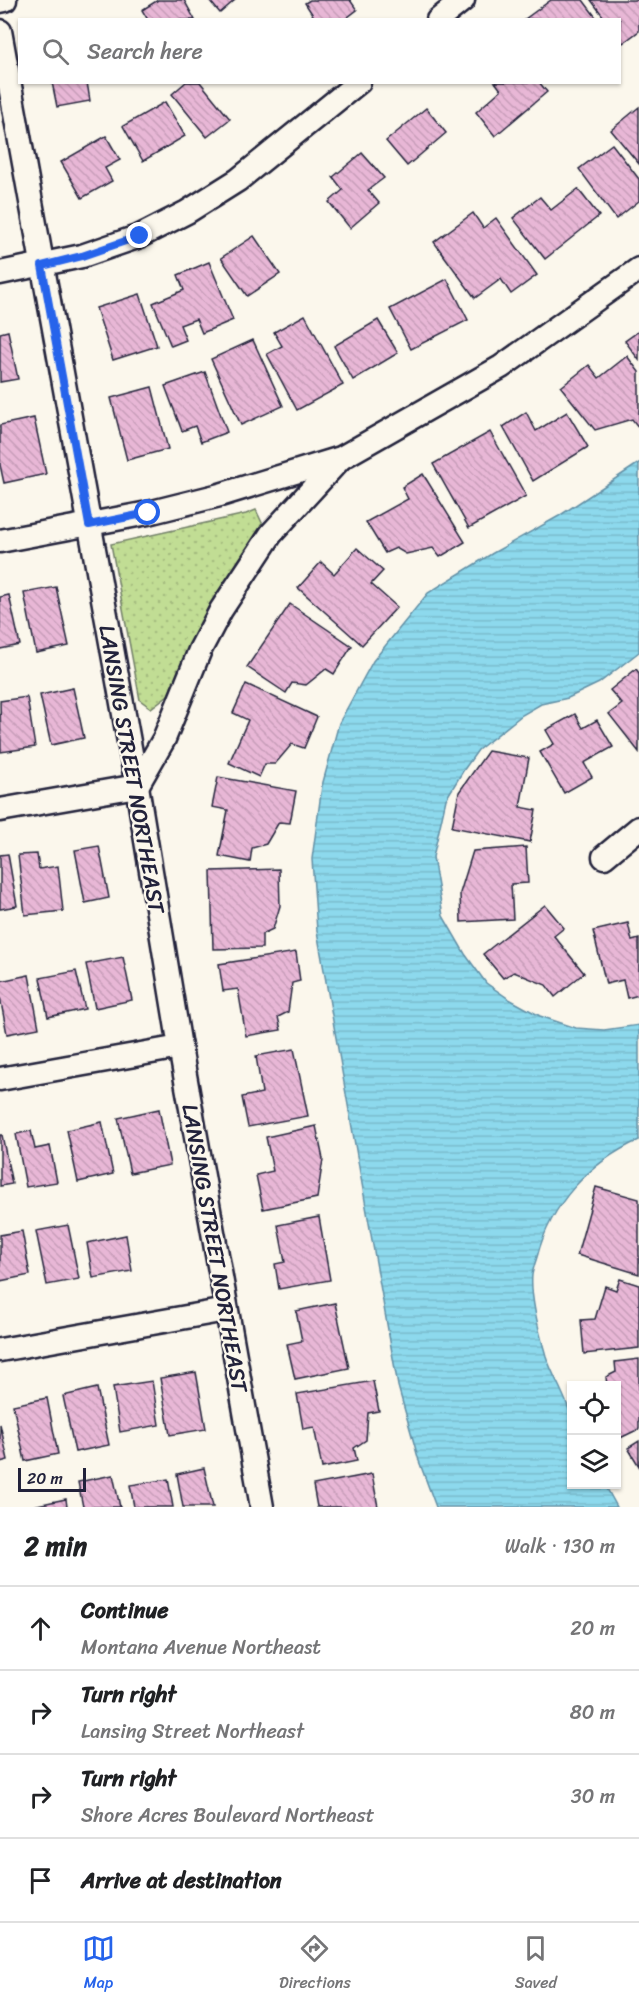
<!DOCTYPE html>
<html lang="en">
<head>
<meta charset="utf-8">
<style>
  :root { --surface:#fff; --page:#f2f2f2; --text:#202124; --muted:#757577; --line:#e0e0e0; --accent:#2563eb }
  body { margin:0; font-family:Sriracha,sans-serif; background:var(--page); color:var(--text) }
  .controls { position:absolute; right:18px; bottom:18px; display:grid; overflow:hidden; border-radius:0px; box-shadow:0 2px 4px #0004 }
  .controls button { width:54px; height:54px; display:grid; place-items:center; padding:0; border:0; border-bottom:2px solid var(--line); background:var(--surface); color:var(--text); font:30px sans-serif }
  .scale { position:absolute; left:18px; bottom:15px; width:68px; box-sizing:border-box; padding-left:6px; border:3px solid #22223b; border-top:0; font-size:16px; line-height:21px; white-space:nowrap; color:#22223b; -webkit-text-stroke:4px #fbf7ec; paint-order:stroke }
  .stop { position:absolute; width:18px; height:18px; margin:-14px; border:4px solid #2563eb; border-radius:50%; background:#fff }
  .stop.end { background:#2563eb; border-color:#fff; box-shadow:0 2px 6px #0008 }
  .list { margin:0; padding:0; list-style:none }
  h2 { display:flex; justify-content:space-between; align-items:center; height:78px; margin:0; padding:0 24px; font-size:26px }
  h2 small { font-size:20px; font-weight:400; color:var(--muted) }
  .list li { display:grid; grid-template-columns:39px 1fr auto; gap:18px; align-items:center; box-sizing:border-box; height:84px; padding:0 24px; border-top:2px solid var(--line) }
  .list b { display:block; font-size:22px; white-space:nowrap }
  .list p { margin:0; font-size:20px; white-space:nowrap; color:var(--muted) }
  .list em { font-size:20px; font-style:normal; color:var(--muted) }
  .icon { flex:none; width:33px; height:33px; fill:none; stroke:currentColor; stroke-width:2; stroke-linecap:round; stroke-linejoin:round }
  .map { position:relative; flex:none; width:639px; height:1507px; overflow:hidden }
  .search { position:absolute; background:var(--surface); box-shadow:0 2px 4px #0004; left:18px; right:18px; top:18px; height:66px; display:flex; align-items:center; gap:15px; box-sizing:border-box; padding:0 21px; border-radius:0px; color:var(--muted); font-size:22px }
  .sheet { height:414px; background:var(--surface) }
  nav { display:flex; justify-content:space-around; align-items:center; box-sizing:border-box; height:84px; border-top:2px solid var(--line); background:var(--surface); font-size:16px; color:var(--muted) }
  nav a { display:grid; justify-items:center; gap:3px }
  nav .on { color:var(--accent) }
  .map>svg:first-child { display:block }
  .park { fill:url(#park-dots); stroke:#728068; stroke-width:1.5 }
  .water { fill:url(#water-rules); stroke:#6290a6; stroke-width:1.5 }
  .building { fill:url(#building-back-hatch); stroke:#22223b; stroke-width:1.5 }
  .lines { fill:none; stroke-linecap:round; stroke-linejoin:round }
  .minor-casing { stroke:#22223b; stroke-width:27 }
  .minor { stroke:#fbf7ec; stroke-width:22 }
  .route { stroke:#2563eb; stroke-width:8 }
  .labels { text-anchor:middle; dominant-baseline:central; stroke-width:4.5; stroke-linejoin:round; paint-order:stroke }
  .street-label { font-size:22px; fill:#22223b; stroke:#fbf7ec }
</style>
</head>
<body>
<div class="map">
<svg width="639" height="1507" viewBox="0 0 639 1507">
  <defs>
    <pattern id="park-dots" width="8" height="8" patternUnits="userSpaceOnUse" patternTransform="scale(1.5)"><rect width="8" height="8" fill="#c1dd94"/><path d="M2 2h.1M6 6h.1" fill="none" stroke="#a6bd80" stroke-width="1.8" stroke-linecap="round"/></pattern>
    <pattern id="water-rules" width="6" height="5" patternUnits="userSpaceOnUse" patternTransform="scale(1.5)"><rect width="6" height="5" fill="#8dd9ed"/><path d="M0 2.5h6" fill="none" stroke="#79bacc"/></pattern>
    <pattern id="building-back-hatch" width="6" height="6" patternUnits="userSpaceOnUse" patternTransform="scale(1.5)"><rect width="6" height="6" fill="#e8b7d6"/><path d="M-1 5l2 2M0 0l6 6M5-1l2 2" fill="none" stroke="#c79db9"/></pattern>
  </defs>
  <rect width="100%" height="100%" fill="#fbf7ec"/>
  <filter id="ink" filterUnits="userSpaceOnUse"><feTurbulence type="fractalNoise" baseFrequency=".0167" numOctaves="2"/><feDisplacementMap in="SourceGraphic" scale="12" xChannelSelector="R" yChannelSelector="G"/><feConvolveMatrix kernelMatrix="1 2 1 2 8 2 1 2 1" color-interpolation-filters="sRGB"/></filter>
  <g filter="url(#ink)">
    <path class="park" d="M256 510 264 527 208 611 168 695 151 708 140 700 111 544 246 514Z"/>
    <path class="water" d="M639 463V652L599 683 568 698 541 704 522 715 478 750 463 771 446 799 433 857 443 916 465 954 486 983 509 999 540 1016 576 1028 604 1030 639 1025V1140C589 1163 551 1203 537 1257 535 1263 533 1269 532 1275 530 1296 540 1335 546 1356 552 1375 569 1402 572 1420 574 1441 572 1464 572 1484L605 1485 617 1507H436L419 1461 398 1386 317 931 312 859 322 786 339 723 373 661 428 593 493 553 559 516Z"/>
    <g class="building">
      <path d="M158 0H184L195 20H148L142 10Z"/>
      <path d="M209 0H235L220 13Z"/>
      <path d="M310 0H350L357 10 344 20H316L305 3Z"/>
      <path d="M551 0H583L598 20 525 19Z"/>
      <path d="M591 0H639V31L623 43 620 38V20H606Z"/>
      <path d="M52 82H87L90 101 57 107Z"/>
      <path d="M186 82H200L230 119 207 137 172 94Z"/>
      <path d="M495 82H539L547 92 495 136 476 112 501 90Z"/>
      <path d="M165 102 185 136 143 161 123 126Z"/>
      <path d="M639 107V164L611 130Z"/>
      <path d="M426 108 446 133 407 166 386 141Z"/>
      <path d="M106 136 120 160 105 168 112 181 82 198 61 162Z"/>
      <path d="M612 144 639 179V201L616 219 579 169Z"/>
      <path d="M362 153 384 178 368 190 379 203 350 228 329 202 343 190 333 177Z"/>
      <path d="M578 189 599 216 545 259 513 218 540 197 551 210Z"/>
      <path d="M473 213 483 228 496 218 537 275 511 294 501 279 475 298 434 242Z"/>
      <path d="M254 236 280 274 247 296 221 258Z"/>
      <path d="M209 262 233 320 202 333 196 319 180 325 186 340 171 346 153 303 184 290 178 275Z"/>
      <path d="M447 279 468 320 411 349 390 309Z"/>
      <path d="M140 294 157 346 113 360 96 308Z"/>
      <path d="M305 315 343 385 297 410 267 354 282 346 274 332Z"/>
      <path d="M378 320 398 353 353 380 334 346Z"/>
      <path d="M8 331 18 379 0 382V333Z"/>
      <path d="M639 331V360L625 341Z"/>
      <path d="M253 340 283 406 241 425 211 359Z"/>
      <path d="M627 356 639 372V428L632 419 595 430 561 387 589 365 599 378Z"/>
      <path d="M205 372 227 432 201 442 195 426 182 431 165 386Z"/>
      <path d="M152 387 168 449 127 460 111 398Z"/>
      <path d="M526 412 536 431 567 412 588 447 533 481 503 427Z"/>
      <path d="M34 418 46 474 4 483 0 465V425Z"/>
      <path d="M490 432 526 496 469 528 433 464Z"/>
      <path d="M423 474 465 542 440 557 433 548 406 554 396 548 385 553 366 522 408 499 402 487Z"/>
      <path d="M357 548 383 571 371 584 397 607 362 645 298 588 321 562 334 574Z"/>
      <path d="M56 587 69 646 36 653 24 593Z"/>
      <path d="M9 595 20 645 0 649V597Z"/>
      <path d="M290 604 352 646 334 674 326 669 306 685 292 683 286 693 247 667Z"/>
      <path d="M636 669 639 673V752L609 714 622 704 610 690Z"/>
      <path d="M246 684 317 717 304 748 292 744 275 764H265L259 777 229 763 248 720 233 713Z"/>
      <path d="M73 688 84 738 51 745 40 695Z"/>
      <path d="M27 697 35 747 1 752 0 701Z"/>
      <path d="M575 714 583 728 597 720 613 747 584 763 592 777 564 793 540 752 554 744 546 730Z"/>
      <path d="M488 751 529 758 520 807 536 810 530 842 452 827 459 792Z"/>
      <path d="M218 777 296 791 290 823 279 822 266 844 252 848 250 862 219 856 228 810 212 807Z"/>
      <path d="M99 846 109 898 85 903 75 850Z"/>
      <path d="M526 847 528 883 511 884 513 919 461 922 460 893 473 851Z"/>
      <path d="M8 854 17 906 0 909V855Z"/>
      <path d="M37 854 39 869 58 866 63 911 25 915 18 855Z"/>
      <path d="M279 869 280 906 273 929 262 934V948L213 949 211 871Z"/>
      <path d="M545 905 564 928 554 936 584 973 555 997 546 985 514 972 503 978 483 954Z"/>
      <path d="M628 923 632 941 639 939V995L627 998 623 980 606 984 593 931Z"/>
      <path d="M296 952 300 981 292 983 288 1012 278 1017 281 1030 246 1036 238 989 223 991 219 964Z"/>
      <path d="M123 957 132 1000 95 1008 86 964Z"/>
      <path d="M76 971 85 1009 48 1017 40 978Z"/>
      <path d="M29 975 39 1028 7 1034 0 997V981Z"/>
      <path d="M294 1049 308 1116 248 1127 242 1097 262 1093 256 1056Z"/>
      <path d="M159 1109 170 1165 130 1173 118 1118Z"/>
      <path d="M102 1122 113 1174 78 1182 67 1130Z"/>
      <path d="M316 1126 323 1159 317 1198 263 1209 256 1175 273 1171 266 1137Z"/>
      <path d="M31 1131 35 1149 50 1146 57 1182 26 1187 16 1134Z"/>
      <path d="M0 1135H2L12 1184 0 1186Z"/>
      <path d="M596 1187 639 1199V1274L577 1255Z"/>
      <path d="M319 1217 330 1280 279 1289 275 1264 285 1262 278 1225Z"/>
      <path d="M68 1225 79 1279 47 1285 36 1231Z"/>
      <path d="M22 1231 30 1275 0 1281V1235Z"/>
      <path d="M126 1235 132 1271 93 1278 87 1243Z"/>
      <path d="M620 1279 639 1285V1348L584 1354 581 1320 595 1319 605 1286 616 1290Z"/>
      <path d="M335 1303 349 1368 295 1379 287 1344 302 1341 296 1311Z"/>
      <path d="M639 1359V1429L616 1440V1386H607L606 1377 616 1372 615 1362Z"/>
      <path d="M196 1372 206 1429 170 1435 160 1378Z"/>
      <path d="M152 1381 159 1425 120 1432 113 1387Z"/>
      <path d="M373 1381 379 1411 368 1413 366 1440 354 1448 357 1461 322 1468 314 1427 303 1429 297 1394Z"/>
      <path d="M97 1388 109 1445 75 1452 63 1396Z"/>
      <path d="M47 1398 58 1454 25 1461 13 1405Z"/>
      <path d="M0 1424 8 1460 0 1462Z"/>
      <path d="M639 1441V1466L628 1448Z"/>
      <path d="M204 1468 213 1507H183L177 1474Z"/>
      <path d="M372 1474 378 1507H317L313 1485Z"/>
      <path d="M113 1475 120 1507H83L78 1482Z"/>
      <path d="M168 1479 173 1507H134L130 1485Z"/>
      <path d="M66 1499 67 1507H32V1506Z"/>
    </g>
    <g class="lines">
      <g class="minor-casing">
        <g id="minor">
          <path d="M0 1 5 0"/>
          <path d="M438 20 463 0"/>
          <path d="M0 31 137 786 180 1047 262 1507"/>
          <path d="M0 273 82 256 140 236 187 212 238 180 359 82"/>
          <path d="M0 541 148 513 220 495 341 458 501 367 639 269"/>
          <path d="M0 810 137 786 164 739 200 650 221 610 271 534 340 459"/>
          <path d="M604 857 639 828"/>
          <path d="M0 1079 180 1047"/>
          <path d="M0 1350 226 1310"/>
        </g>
      </g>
      <use href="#minor" class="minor"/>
    </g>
  </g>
  <g class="lines" filter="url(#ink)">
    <path class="route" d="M140 236 82 256 42 266 89 525 148 513"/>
  </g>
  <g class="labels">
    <g class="street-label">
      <text transform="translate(132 769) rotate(80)">LANSING STREET NORTHEAST</text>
      <text transform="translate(215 1248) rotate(80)">LANSING STREET NORTHEAST</text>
    </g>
  </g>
</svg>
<div class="controls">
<button><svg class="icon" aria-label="locate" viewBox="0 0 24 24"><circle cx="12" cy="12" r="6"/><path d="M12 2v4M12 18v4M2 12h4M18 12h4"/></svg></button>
<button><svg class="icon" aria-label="layers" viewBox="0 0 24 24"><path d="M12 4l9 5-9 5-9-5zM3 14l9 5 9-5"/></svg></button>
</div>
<div class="scale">20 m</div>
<div class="stop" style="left:148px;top:513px"></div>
<div class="stop end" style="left:140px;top:236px"></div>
<div class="search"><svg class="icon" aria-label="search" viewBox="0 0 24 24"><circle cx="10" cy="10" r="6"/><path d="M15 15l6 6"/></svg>Search here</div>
</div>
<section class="sheet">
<h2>2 min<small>Walk · 130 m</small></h2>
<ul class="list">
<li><svg class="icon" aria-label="ahead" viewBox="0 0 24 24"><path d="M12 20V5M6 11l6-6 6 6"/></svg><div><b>Continue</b><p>Montana Avenue Northeast</p></div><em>20 m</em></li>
<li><svg class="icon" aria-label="right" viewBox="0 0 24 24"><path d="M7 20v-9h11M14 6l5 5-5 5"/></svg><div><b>Turn right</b><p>Lansing Street Northeast</p></div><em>80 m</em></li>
<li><svg class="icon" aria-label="right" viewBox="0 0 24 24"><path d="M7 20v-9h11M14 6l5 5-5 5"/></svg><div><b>Turn right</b><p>Shore Acres Boulevard Northeast</p></div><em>30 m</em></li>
<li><svg class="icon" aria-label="arrive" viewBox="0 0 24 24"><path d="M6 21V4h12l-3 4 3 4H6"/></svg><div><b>Arrive at destination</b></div></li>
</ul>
</section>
<nav>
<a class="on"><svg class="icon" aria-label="map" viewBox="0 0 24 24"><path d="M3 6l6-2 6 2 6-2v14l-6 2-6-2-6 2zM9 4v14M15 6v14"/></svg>Map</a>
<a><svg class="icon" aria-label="directions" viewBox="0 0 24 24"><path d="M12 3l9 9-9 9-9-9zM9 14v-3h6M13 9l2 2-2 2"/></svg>Directions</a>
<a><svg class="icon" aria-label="saved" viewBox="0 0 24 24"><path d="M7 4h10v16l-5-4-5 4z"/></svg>Saved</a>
</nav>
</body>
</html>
